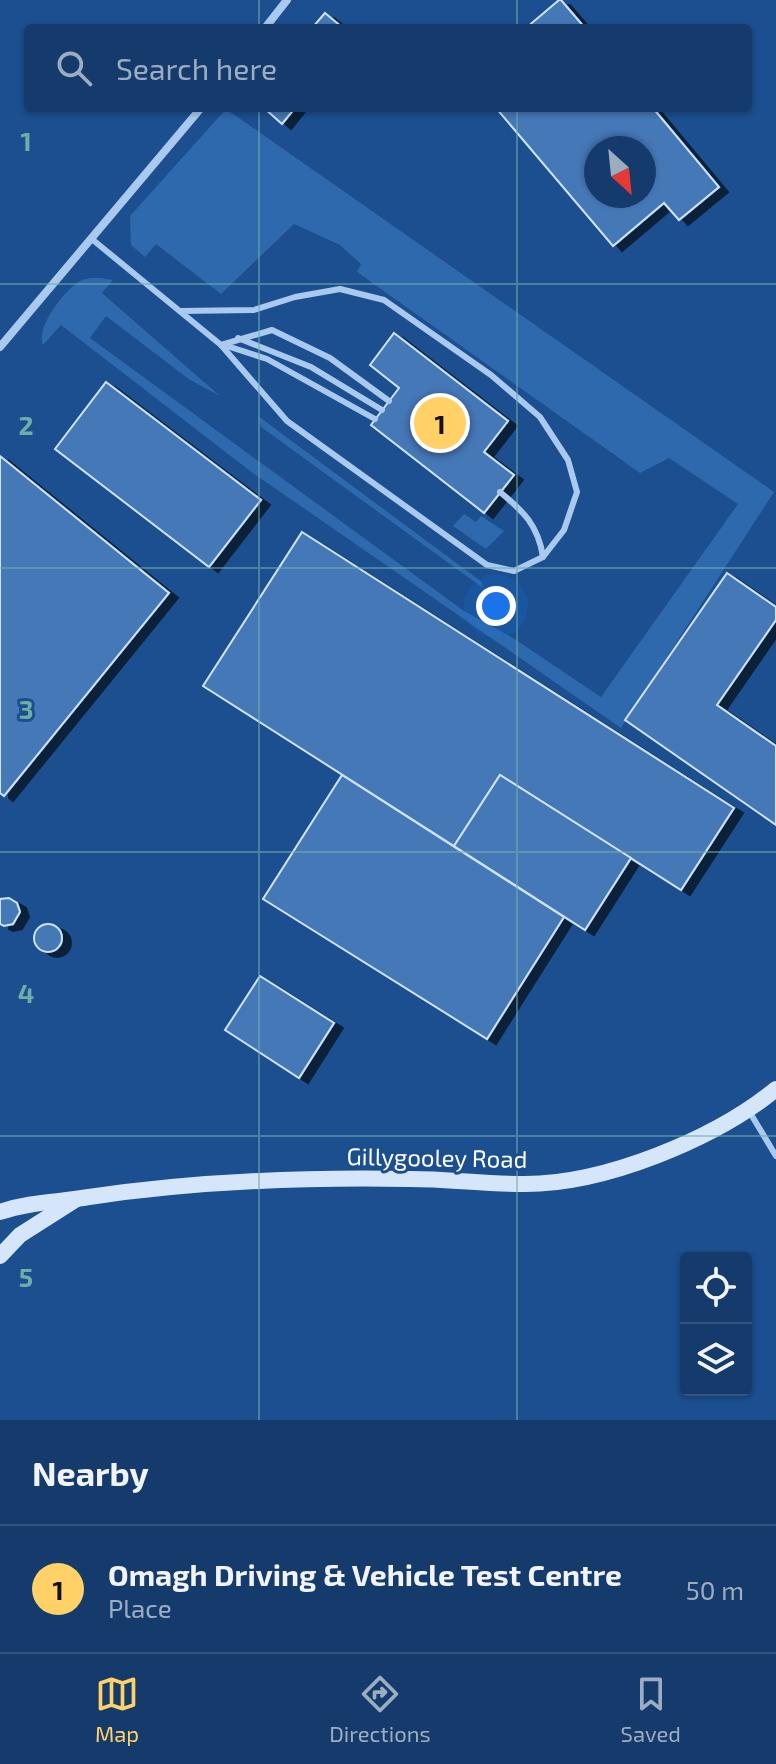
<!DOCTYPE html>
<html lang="en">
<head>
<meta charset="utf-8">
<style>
  :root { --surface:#143b6b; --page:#214673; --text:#f1f3f6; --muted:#9dadc1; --line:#33557e; --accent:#ffd166 }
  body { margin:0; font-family:"Exo 2",sans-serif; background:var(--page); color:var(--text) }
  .controls { position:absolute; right:24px; bottom:24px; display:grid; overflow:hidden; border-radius:8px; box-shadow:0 2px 6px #0004 }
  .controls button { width:72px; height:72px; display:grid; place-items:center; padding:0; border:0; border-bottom:2px solid var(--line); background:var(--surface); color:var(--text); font:40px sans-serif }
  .compass { position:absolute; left:584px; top:136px; width:72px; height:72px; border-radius:50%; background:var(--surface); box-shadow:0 2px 6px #0004; rotate:153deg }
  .you { position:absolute; left:496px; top:606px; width:28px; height:28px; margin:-20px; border:6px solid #fff; border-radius:50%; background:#1a73e8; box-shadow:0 0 0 12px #1a73e833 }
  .badge { display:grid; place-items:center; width:52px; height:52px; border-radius:50%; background:var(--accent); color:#111; font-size:26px; font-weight:700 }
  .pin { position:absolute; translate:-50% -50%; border:4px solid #fff; box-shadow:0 2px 8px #0006 }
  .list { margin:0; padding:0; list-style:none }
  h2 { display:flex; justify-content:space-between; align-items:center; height:104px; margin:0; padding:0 32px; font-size:34px }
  h2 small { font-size:26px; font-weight:400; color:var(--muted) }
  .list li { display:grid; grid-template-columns:52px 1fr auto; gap:24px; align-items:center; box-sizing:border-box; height:128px; padding:0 32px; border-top:2px solid var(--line) }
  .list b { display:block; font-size:30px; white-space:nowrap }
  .list p { margin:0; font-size:26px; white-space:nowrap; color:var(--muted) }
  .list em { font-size:26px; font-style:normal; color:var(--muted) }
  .icon { flex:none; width:44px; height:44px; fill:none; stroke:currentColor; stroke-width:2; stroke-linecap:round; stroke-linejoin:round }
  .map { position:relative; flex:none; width:776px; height:1420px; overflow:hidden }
  .search { position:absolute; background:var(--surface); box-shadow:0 2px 6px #0004; left:24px; right:24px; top:24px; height:88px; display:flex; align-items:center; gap:20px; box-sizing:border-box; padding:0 28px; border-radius:8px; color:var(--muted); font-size:30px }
  .sheet { height:232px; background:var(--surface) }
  nav { display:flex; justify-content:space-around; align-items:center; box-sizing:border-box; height:112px; border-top:2px solid var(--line); background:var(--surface); font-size:22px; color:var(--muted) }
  nav a { display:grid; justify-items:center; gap:4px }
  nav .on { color:var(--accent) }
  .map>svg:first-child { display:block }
  .green { fill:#2e69ad }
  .building { fill:#4478b7; stroke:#cfe3fa; stroke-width:2; fill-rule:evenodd; filter:url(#shadow) }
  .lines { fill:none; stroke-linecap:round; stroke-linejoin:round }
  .lane { stroke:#a9c9ee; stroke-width:6 }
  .street { stroke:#a9c9ee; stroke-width:8 }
  .secondary { stroke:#d6e6fa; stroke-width:16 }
  .grid { fill:none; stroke:#6fada8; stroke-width:2; stroke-opacity:0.55 }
  .labels { text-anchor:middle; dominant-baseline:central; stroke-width:6; stroke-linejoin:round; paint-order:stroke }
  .street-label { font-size:24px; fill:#fff; stroke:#1b4f8f }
  .grid-label { font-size:26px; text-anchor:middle; font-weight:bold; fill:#6fada8; stroke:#1b4f8f; stroke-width:6; stroke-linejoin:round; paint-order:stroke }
</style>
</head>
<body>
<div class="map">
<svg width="776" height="1420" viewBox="0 0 776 1420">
  <defs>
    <filter id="shadow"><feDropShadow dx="9" dy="5" stdDeviation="0" flood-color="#0009"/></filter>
  </defs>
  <rect width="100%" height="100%" fill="#1b4f8f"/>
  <g class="green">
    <path d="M226 109 774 492 621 728 250 471 61 325 43 345C35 328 66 287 82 280 93 276 102 278 113 280L102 293 220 396 190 380 106 316 90 338 464 611 513 638 601 697 738 504 669 458 640 473 357 272 361 264 340 245 294 224 221 294 156 244 145 257 131 245 130 216Z"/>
    <path d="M258 416 482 582 483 588 261 427Z"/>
    <path d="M464 514 476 522 481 516 504 531 486 549 453 526Z"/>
  </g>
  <g class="building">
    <path d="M561 0 585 28H526L559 0Z"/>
    <path d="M325 13 343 28H312Z"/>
    <path d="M264 108H295L282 124Z"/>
    <path d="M496 108H653L719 187 679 220 664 203 613 246ZM596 148H644V196H596Z"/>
    <path d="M394 333 508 421 484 452 514 475 484 513 371 425 399 388 370 365Z"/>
    <path d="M106 382 261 500 209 567 55 449Z"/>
    <path d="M0 456 169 593 4 796 0 793Z"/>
    <path d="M302 532 734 808 681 890 500 775 454 846 203 686Z"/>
    <path d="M727 573 776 607V620L717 705 776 746V825L625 720Z"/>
    <path d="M342 775 564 917 487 1039 263 899Z"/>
    <path d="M500 775 631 858 585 930 454 846Z"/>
    <path d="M9 898 17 903 20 912 13 924 4 926 0 924V899Z"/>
    <circle cx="48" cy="938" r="14"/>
    <path d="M260 976 334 1023 299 1078 225 1030Z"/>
  </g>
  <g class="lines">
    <g class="lane">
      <path d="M93 240 221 345 287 421 487 565 514 571 543 557 564 530 577 492 568 460 540 417 491 375 384 300 340 289 295 297 254 310 180 311"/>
      <path d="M238 338 311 367 382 410"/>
      <path d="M221 345 272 330 330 358 389 401"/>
      <path d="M224 345 267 359 375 419"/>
      <path d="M500 492C524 512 538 525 543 557"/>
      <path d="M749 1111 776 1156"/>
    </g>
    <g class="street">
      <path d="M265 28 287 0"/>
      <path d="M0 347 201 108"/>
    </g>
    <g class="secondary">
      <path d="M0 1212C29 1202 59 1202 89 1197 196 1181 302 1177 410 1179 448 1179 486 1184 525 1184 605 1184 715 1139 776 1089"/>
      <path d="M0 1256 20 1235 75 1200"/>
    </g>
  </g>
  <path class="grid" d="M259 0V28M517 0V28M259 108V1420M517 108V1420M0 284H776M0 568H776M0 852H776M0 1136H776"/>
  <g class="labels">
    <g class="street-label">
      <text transform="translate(437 1157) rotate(1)">Gillygooley Road</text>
    </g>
  </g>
  <g class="grid-label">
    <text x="26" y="151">1</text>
    <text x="26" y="435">2</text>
    <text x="26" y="719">3</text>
    <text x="26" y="1003">4</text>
    <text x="26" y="1287">5</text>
  </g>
</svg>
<div class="controls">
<button><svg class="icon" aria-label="locate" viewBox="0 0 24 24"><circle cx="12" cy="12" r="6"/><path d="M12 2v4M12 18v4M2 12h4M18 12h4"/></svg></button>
<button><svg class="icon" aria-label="layers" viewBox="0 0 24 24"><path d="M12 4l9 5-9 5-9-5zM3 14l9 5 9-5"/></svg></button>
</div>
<svg class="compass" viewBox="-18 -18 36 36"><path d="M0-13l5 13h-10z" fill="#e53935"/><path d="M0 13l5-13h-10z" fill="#9dadc1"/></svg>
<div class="you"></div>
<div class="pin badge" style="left:440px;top:423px">1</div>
<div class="search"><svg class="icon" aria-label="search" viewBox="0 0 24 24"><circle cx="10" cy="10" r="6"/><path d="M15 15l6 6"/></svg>Search here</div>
</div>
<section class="sheet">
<h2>Nearby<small></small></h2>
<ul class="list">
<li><span class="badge">1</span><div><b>Omagh Driving &amp; Vehicle Test Centre</b><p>Place</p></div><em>50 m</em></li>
</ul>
</section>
<nav>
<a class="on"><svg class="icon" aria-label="map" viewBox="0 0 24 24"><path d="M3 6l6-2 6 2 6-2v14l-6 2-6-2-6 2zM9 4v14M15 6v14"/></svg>Map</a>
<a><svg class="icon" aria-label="directions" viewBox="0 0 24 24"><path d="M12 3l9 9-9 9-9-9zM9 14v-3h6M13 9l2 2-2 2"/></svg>Directions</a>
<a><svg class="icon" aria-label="saved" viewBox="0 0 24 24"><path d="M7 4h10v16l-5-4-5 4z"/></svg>Saved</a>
</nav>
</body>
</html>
